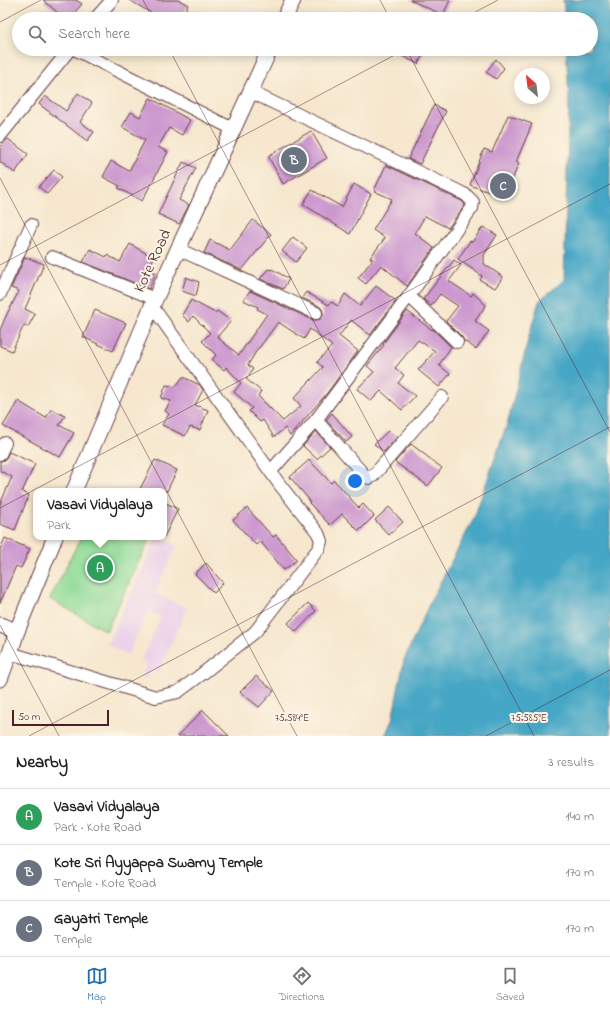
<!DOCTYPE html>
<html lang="en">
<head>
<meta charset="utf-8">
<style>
  :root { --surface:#fff; --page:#f2f2f2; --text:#202124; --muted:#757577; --line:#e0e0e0; --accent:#1f6fb2 }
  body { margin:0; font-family:"Indie Flower",sans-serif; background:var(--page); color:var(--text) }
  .compass { position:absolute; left:514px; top:68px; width:36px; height:36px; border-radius:50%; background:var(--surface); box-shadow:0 2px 10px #0003; rotate:332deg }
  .scale { position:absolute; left:12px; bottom:10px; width:97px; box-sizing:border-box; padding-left:4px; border:2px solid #4a1f2b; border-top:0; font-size:11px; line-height:14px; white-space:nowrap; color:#4a1f2b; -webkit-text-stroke:3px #fcf5e5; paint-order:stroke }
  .you { position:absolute; left:355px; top:481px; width:14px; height:14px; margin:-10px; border:3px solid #fff; border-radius:50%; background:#1a73e8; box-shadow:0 0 0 6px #1a73e833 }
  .badge { display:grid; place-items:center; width:26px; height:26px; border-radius:50%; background:var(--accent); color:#fff; font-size:13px; font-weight:700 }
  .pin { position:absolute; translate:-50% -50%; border:2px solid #fff; box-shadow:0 1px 4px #0006 }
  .popup { position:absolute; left:33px; top:488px; width:134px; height:52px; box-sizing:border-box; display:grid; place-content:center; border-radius:8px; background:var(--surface); filter:drop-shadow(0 1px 3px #0005); font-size:13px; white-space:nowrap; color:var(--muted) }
  .popup b { font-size:15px; color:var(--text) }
  .popup::after { content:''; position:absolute; left:50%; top:100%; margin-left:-8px; border:8px solid transparent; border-top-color:var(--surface) }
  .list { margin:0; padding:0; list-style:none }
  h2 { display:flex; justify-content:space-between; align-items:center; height:52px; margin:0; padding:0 16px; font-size:17px }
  h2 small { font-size:13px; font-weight:400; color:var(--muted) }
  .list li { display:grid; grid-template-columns:26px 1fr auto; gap:12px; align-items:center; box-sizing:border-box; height:56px; padding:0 16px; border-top:1px solid var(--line) }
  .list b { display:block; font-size:15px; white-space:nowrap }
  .list p { margin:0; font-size:13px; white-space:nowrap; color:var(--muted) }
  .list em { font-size:13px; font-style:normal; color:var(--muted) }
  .icon { flex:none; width:22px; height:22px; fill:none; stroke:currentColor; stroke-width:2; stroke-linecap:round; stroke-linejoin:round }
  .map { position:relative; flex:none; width:610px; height:736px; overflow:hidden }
  .search { position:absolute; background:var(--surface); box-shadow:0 2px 10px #0003; left:12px; right:12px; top:12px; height:44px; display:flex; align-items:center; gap:10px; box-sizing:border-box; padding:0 14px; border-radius:22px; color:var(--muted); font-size:15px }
  .sheet { height:220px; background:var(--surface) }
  nav { display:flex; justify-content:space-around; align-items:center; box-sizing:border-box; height:56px; border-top:1px solid var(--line); background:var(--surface); font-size:11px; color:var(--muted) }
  nav a { display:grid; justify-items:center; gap:2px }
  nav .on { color:var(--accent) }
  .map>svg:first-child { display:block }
  .built { fill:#ecd1ea }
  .green { fill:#8eda97; stroke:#6c7c61 }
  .water { fill:#45a6c5; stroke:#486278 }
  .building { fill:#cc98cf; fill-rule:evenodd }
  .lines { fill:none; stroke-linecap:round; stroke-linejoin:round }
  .minor-casing { stroke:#643d43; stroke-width:14 }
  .tertiary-casing { stroke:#643d43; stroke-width:17 }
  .minor { stroke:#fff; stroke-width:12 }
  .tertiary { stroke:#fff; stroke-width:15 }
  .ticks { fill:none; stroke:#4a1f2b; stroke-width:1; stroke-opacity:0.45 }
  .labels { text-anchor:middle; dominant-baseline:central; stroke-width:4; stroke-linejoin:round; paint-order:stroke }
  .street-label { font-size:16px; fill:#4a1f2b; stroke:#fcf5e5 }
  .ticks-label { font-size:10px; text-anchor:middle; fill:#4a1f2b; stroke:#fcf5e5; stroke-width:4; stroke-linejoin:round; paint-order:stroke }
</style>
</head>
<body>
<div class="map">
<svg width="610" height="736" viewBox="0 0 610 736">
  <rect width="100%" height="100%" fill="#fcf5e5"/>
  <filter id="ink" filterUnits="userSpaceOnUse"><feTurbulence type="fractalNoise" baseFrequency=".025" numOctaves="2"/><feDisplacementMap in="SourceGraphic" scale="8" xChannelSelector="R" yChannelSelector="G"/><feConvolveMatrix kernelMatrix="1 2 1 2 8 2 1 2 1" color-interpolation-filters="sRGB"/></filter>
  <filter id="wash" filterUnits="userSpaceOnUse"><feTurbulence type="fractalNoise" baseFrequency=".012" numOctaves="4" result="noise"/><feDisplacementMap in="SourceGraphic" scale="16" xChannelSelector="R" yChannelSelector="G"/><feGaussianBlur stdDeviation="0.9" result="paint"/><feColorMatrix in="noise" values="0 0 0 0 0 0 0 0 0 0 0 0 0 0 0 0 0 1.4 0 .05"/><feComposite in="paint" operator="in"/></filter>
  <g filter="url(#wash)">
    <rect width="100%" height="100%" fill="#f6e7ce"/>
    <path class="built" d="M157 537H159L177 545 155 593 187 608 158 673 151 670 146 679 141 677 147 664 141 661 161 617 148 611 128 655 107 645Z"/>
    <path class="green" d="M81 537 150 538 106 631 50 599Z"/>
    <path class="water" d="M563 0H610V736H385L392 720 404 660 430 602 474 518 508 421 529 336 539 301 564 280 569 97 566 49H591V19H565Z"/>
    <g id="blocks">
      <g class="building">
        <path d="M43 0H76L82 4 69 19H65Z"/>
        <path d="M129 0H179L188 5 181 19H162Z"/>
        <path d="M410 0H450L443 15Z"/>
        <path d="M388 49H426L418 64Z"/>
        <path d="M496 59 504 68 496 79 486 72Z"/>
        <path d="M78 93 92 103 80 122 94 132 87 141 39 104 45 96 66 111Z"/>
        <path d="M150 98 190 120 182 135 169 128 158 147 168 152 142 201 118 188 120 186 103 177 111 161 129 171 145 140 122 127 131 112 140 117Z"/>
        <path d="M434 105 446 111 420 164 408 159Z"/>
        <path d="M508 115 532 124 516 162 519 163 505 198 470 185 484 149 492 152Z"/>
        <path d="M311 131 327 158 283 184 268 156Z"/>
        <path d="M8 139 28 154 15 173 0 162V146Z"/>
        <path d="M183 162 196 168 179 200 189 205 179 224 158 214Z"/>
        <path d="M386 165 462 201 465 205 448 228 425 216 415 233 434 248 407 286 381 265 366 284 358 278 373 259 370 258 385 238 373 230 392 199 374 191Z"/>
        <path d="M54 170 62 177 47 194 39 187Z"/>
        <path d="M354 184 371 194 350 234 303 204 312 190 342 207Z"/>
        <path d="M253 220 271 234 242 270 204 253 210 240 230 250Z"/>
        <path d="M483 227 497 235 484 255V264L503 277 495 288 480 280 482 276 458 259 470 241 472 242Z"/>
        <path d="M293 237 307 248 296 262 282 251Z"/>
        <path d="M130 244 154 258 147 270 156 273 149 289 83 262 90 249 106 257 107 255 120 262Z"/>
        <path d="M25 257 44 264 25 309 35 314 28 327 24 325 12 351 0 346V330L6 316 19 291 11 288Z"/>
        <path d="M454 260 461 265 449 281 471 296 473 293 486 305 475 321 489 331 476 349 464 341 462 337 446 321 458 306 440 294 431 306 423 299Z"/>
        <path d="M268 269 271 270 272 269 289 279 283 289 260 279Z"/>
        <path d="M186 277 199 282 196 296 182 291Z"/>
        <path d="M376 286 396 301 370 335 351 320 339 336 358 351 327 393 290 436 285 428 274 437 263 420 260 422 249 411 252 408 234 392 241 383 226 367 224 370 212 360 216 355 202 341 210 333 193 316 189 322 182 315 191 300 215 313 217 311 231 321 217 337 239 355 267 314 257 309 258 307 243 300 250 291 313 320H316L320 319 323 316V313L322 309 319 306 302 298 306 292 329 305 331 302 338 306 345 294 360 306ZM278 322 304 339 310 329 332 346 317 362 323 367 294 398 301 406 283 421 258 396 261 391 246 379 253 369 248 365 258 348H259Z"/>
        <path d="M95 310 126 323 113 351 83 337Z"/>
        <path d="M407 311 432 330 433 329 451 347 439 365 450 374 439 387 418 370 435 351 418 340 395 368 404 375 398 383 415 396 402 410 381 391 371 401 357 389 374 372 367 366 384 345 383 344Z"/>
        <path d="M183 377 200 385 203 390 195 405 208 410 200 430 190 427 185 436 162 425 169 414 165 411 171 401 161 398 166 385 175 387Z"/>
        <path d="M18 401 46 418 51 409 65 416 59 425 74 433 60 457 3 426Z"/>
        <path d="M332 413 352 437 346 442 326 420Z"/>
        <path d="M316 431 330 447 317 459 303 446Z"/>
        <path d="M388 431 397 437 384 452 374 444Z"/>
        <path d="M411 444 442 468 428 486 395 462Z"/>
        <path d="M9 452 35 464 22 492 29 495 15 530 0 524V504L12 477 0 471V461L5 460Z"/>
        <path d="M155 460 177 470 167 491H139Z"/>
        <path d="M309 460 331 483 334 480 359 508 363 504 374 516 359 531 342 514 330 525 309 503 310 501 290 477Z"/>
        <path d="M164 502 178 509 164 537Z"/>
        <path d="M389 507 403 522 389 535 375 520Z"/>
        <path d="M247 508 273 537 276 535 297 560 284 570 260 541 256 545 233 520Z"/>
        <path d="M5 538 30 549 21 568 16 566 0 603V549Z"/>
        <path d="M206 563 223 583 214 593 195 574Z"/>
        <path d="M308 603 316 611 296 632 288 623Z"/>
        <path d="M256 676 274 691 259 707 240 692Z"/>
        <path d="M203 710 229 736H178Z"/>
      </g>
    </g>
  </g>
  <g filter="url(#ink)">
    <use href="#blocks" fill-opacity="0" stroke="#643d43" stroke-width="1"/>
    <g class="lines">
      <g class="minor-casing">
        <g id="minor">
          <path d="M95 19 112 0"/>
          <path d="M74 49 233 129"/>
          <path d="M251 92 458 191 466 195 473 202 472 208 409 296 316 420 271 471"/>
          <path d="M0 136 70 49"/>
          <path d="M178 249 316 313"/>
          <path d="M52 257 155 299"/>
          <path d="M0 294 31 225"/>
          <path d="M409 296 457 342"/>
          <path d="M316 420 365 476 369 478 373 476 442 397"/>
          <path d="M0 454 5 443"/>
          <path d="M10 653 156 697 178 692 202 674 255 632 319 548 321 541 318 533 280 485 152 306"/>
        </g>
      </g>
      <g class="tertiary-casing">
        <g id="tertiary">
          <path d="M284 19 293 0"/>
          <path d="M74 491 152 306 270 49"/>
          <path d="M0 625 17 631"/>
          <path d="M0 679 10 653 17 631 55 537"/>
        </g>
      </g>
      <use href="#minor" class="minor"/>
      <use href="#tertiary" class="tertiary"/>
    </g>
  </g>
  <path class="ticks" d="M143 0 153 19M380 0 390 19M462 19 498 0M0 22 41 0M169 49 534 736M406 49 610 432M0 178 297 736M0 265 406 49M0 508 610 184M0 625 59 736M29 736 610 427M486 736 610 670"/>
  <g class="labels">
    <g class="street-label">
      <text transform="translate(153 261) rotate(-65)">Kote Road</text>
    </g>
  </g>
  <g class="ticks-label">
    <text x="292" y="721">75.584°E</text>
    <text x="529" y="721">75.585°E</text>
  </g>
</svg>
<svg class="compass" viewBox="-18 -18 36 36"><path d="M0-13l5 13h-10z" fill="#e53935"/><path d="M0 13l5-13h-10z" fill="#757577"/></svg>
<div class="scale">50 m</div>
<div class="you"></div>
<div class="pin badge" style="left:100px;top:568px;background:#2e9e5b">A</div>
<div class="popup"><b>Vasavi Vidyalaya</b>Park</div>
<div class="pin badge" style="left:294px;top:160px;background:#6b7280">B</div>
<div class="pin badge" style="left:503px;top:186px;background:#6b7280">C</div>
<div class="search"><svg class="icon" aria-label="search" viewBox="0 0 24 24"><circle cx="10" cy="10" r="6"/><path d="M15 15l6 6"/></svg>Search here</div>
</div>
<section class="sheet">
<h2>Nearby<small>3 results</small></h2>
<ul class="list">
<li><span class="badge" style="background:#2e9e5b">A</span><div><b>Vasavi Vidyalaya</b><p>Park · Kote Road</p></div><em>140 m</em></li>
<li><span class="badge" style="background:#6b7280">B</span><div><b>Kote Sri Ayyappa Swamy Temple</b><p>Temple · Kote Road</p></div><em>170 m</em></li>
<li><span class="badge" style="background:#6b7280">C</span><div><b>Gayatri Temple</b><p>Temple</p></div><em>170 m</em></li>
</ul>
</section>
<nav>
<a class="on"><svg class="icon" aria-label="map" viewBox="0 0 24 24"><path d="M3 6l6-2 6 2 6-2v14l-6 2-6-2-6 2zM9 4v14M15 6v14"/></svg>Map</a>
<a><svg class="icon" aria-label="directions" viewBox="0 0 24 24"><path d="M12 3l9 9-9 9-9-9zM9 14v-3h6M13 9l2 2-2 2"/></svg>Directions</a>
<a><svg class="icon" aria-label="saved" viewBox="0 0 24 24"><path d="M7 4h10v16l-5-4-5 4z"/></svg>Saved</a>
</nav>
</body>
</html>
